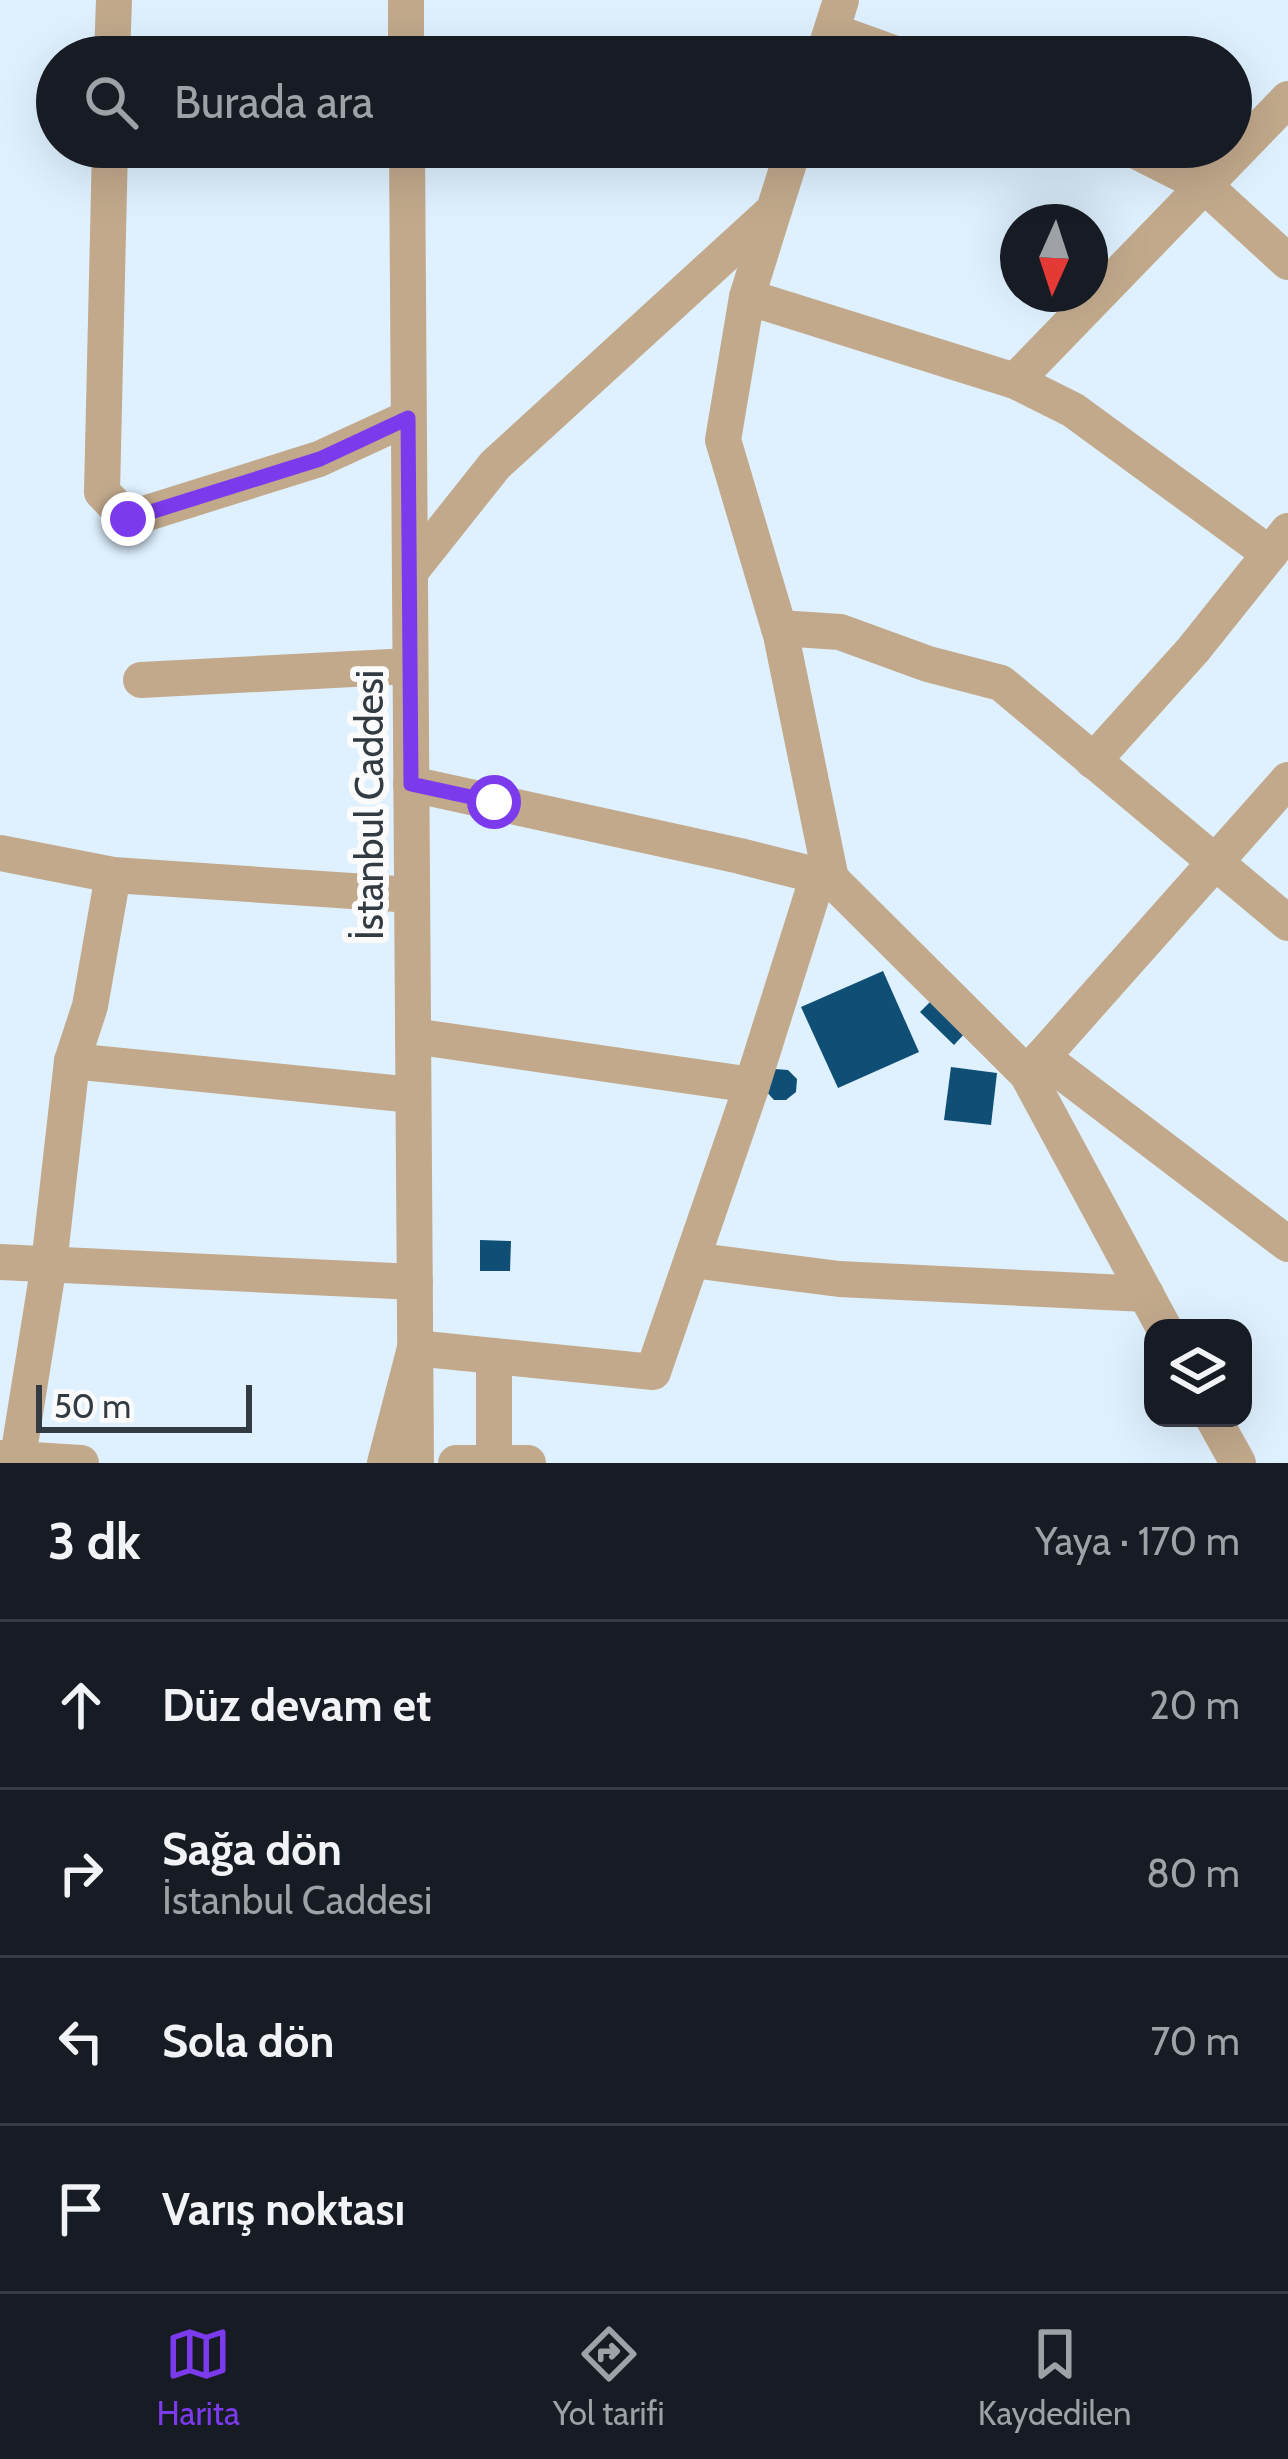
<!DOCTYPE html>
<html lang="tr">
<head>
<meta charset="utf-8">
<style>
  :root { --surface:#171b24; --page:#242831; --text:#f1f3f6; --muted:#9ea1a6; --line:#363941; --accent:#7c3aed }
  body { margin:0; font-family:Cabin,sans-serif; background:var(--page); color:var(--text) }
  .controls { position:absolute; right:36px; bottom:36px; display:grid; overflow:hidden; border-radius:24px; box-shadow:0 12px 48px #0002 }
  .controls button { width:108px; height:108px; display:grid; place-items:center; padding:0; border:0; border-bottom:3px solid var(--line); background:var(--surface); color:var(--text); font:60px sans-serif }
  .compass { position:absolute; left:1000px; top:204px; width:108px; height:108px; border-radius:50%; background:var(--surface); box-shadow:0 12px 48px #0002; rotate:183deg }
  .scale { position:absolute; left:36px; bottom:30px; width:216px; box-sizing:border-box; padding-left:12px; border:6px solid #333b42; border-top:0; font-size:33px; line-height:42px; white-space:nowrap; color:#333b42; -webkit-text-stroke:9px #fbfbfb; paint-order:stroke }
  .stop { position:absolute; width:36px; height:36px; margin:-27px; border:9px solid #7c3aed; border-radius:50%; background:#fff }
  .stop.end { background:#7c3aed; border-color:#fff; box-shadow:0 3px 12px #0008 }
  .list { margin:0; padding:0; list-style:none }
  h2 { display:flex; justify-content:space-between; align-items:center; height:156px; margin:0; padding:0 48px; font-size:51px }
  h2 small { font-size:39px; font-weight:400; color:var(--muted) }
  .list li { display:grid; grid-template-columns:78px 1fr auto; gap:36px; align-items:center; box-sizing:border-box; height:168px; padding:0 48px; border-top:3px solid var(--line) }
  .list b { display:block; font-size:45px; white-space:nowrap }
  .list p { margin:0; font-size:39px; white-space:nowrap; color:var(--muted) }
  .list em { font-size:39px; font-style:normal; color:var(--muted) }
  .icon { flex:none; width:66px; height:66px; fill:none; stroke:currentColor; stroke-width:2; stroke-linecap:round; stroke-linejoin:round }
  .map { position:relative; flex:none; width:1288px; height:1463px; overflow:hidden }
  .search { position:absolute; background:var(--surface); box-shadow:0 12px 48px #0002; left:36px; right:36px; top:36px; height:132px; display:flex; align-items:center; gap:30px; box-sizing:border-box; padding:0 42px; border-radius:66px; color:var(--muted); font-size:45px }
  .sheet { height:828px; background:var(--surface) }
  nav { display:flex; justify-content:space-around; align-items:center; box-sizing:border-box; height:168px; border-top:3px solid var(--line); background:var(--surface); font-size:33px; color:var(--muted) }
  nav a { display:grid; justify-items:center; gap:6px }
  nav .on { color:var(--accent) }
  .map>svg:first-child { display:block }
  .building { fill:#0f4f76 }
  .lines { fill:none; stroke-linecap:round; stroke-linejoin:round }
  .minor { stroke:#c2a98c; stroke-width:36 }
  .route { stroke:#7c3aed; stroke-width:15 }
  .labels { text-anchor:middle; dominant-baseline:central; stroke-width:12; stroke-linejoin:round; paint-order:stroke }
  .street-label { font-size:39px; fill:#333b42; stroke:#fbfbfb }
</style>
</head>
<body>
<div class="map">
<svg width="1288" height="1463" viewBox="0 0 1288 1463">
  <rect width="100%" height="100%" fill="#dff1ff"/>
  <g class="building">
    <path d="M883 971 919 1052 838 1088 801 1007Z"/>
    <path d="M934 998 967 1031 954 1045 920 1012Z"/>
    <path d="M951 1067 997 1073 991 1125 944 1120Z"/>
    <path d="M775 1069 788 1070 797 1079 796 1092 786 1100H774L765 1090Z"/>
    <path d="M480 1240 511 1241 510 1271H480Z"/>
  </g>
  <g class="lines">
    <g class="minor">
      <path d="M406 0V57"/>
      <path d="M832 31 904 57"/>
      <path d="M112 57 114 0"/>
      <path d="M823 57 841 0"/>
      <path d="M110 147 102 492 128 519 319 459 408 418"/>
      <path d="M407 147 416 1463"/>
      <path d="M1128 147 1205 186 1288 262"/>
      <path d="M774 210 747 297 723 440 781 635 831 879"/>
      <path d="M747 297 1015 381 1073 410 1270 554"/>
      <path d="M1015 381 1288 99"/>
      <path d="M410 572 495 465 774 210 794 147"/>
      <path d="M779 628 840 632 928 664 1001 683 1288 923"/>
      <path d="M141 680 410 666"/>
      <path d="M1093 761 1193 650 1288 531"/>
      <path d="M411 784 740 856 831 879 1027 1074 1164 1328"/>
      <path d="M0 853 113 875 412 895"/>
      <path d="M413 1036 752 1085"/>
      <path d="M1042 1057 1288 1244"/>
      <path d="M72 1061 413 1095"/>
      <path d="M1027 1074 1288 780"/>
      <path d="M692 1260 839 1279 1146 1294"/>
      <path d="M0 1262 415 1282"/>
      <path d="M1213 1418 1238 1463"/>
      <path d="M0 1458 81 1463"/>
      <path d="M17 1463 49 1264 72 1061 90 1006 113 875"/>
      <path d="M385 1463 415 1348 653 1372 752 1085 818 876"/>
      <path d="M456 1463H528"/>
      <path d="M494 1463V1356"/>
    </g>
  </g>
  <g class="lines">
    <path class="route" d="M128 519 320 459 408 418 411 784 494 802"/>
  </g>
  <g class="labels">
    <g class="street-label">
      <text transform="translate(369 805) rotate(-90)">İstanbul Caddesi</text>
    </g>
  </g>
</svg>
<div class="controls">
<button><svg class="icon" aria-label="layers" viewBox="0 0 24 24"><path d="M12 4l9 5-9 5-9-5zM3 14l9 5 9-5"/></svg></button>
</div>
<svg class="compass" viewBox="-18 -18 36 36"><path d="M0-13l5 13h-10z" fill="#e53935"/><path d="M0 13l5-13h-10z" fill="#9ea1a6"/></svg>
<div class="scale">50 m</div>
<div class="stop" style="left:494px;top:802px"></div>
<div class="stop end" style="left:128px;top:519px"></div>
<div class="search"><svg class="icon" aria-label="search" viewBox="0 0 24 24"><circle cx="10" cy="10" r="6"/><path d="M15 15l6 6"/></svg>Burada ara</div>
</div>
<section class="sheet">
<h2>3 dk<small>Yaya · 170 m</small></h2>
<ul class="list">
<li><svg class="icon" aria-label="ahead" viewBox="0 0 24 24"><path d="M12 20V5M6 11l6-6 6 6"/></svg><div><b>Düz devam et</b></div><em>20 m</em></li>
<li><svg class="icon" aria-label="right" viewBox="0 0 24 24"><path d="M7 20v-9h11M14 6l5 5-5 5"/></svg><div><b>Sağa dön</b><p>İstanbul Caddesi</p></div><em>80 m</em></li>
<li><svg class="icon" aria-label="left" viewBox="0 0 24 24"><path d="M17 20v-9H6M10 6l-5 5 5 5"/></svg><div><b>Sola dön</b></div><em>70 m</em></li>
<li><svg class="icon" aria-label="arrive" viewBox="0 0 24 24"><path d="M6 21V4h12l-3 4 3 4H6"/></svg><div><b>Varış noktası</b></div></li>
</ul>
</section>
<nav>
<a class="on"><svg class="icon" aria-label="map" viewBox="0 0 24 24"><path d="M3 6l6-2 6 2 6-2v14l-6 2-6-2-6 2zM9 4v14M15 6v14"/></svg>Harita</a>
<a><svg class="icon" aria-label="directions" viewBox="0 0 24 24"><path d="M12 3l9 9-9 9-9-9zM9 14v-3h6M13 9l2 2-2 2"/></svg>Yol tarifi</a>
<a><svg class="icon" aria-label="saved" viewBox="0 0 24 24"><path d="M7 4h10v16l-5-4-5 4z"/></svg>Kaydedilen</a>
</nav>
</body>
</html>
